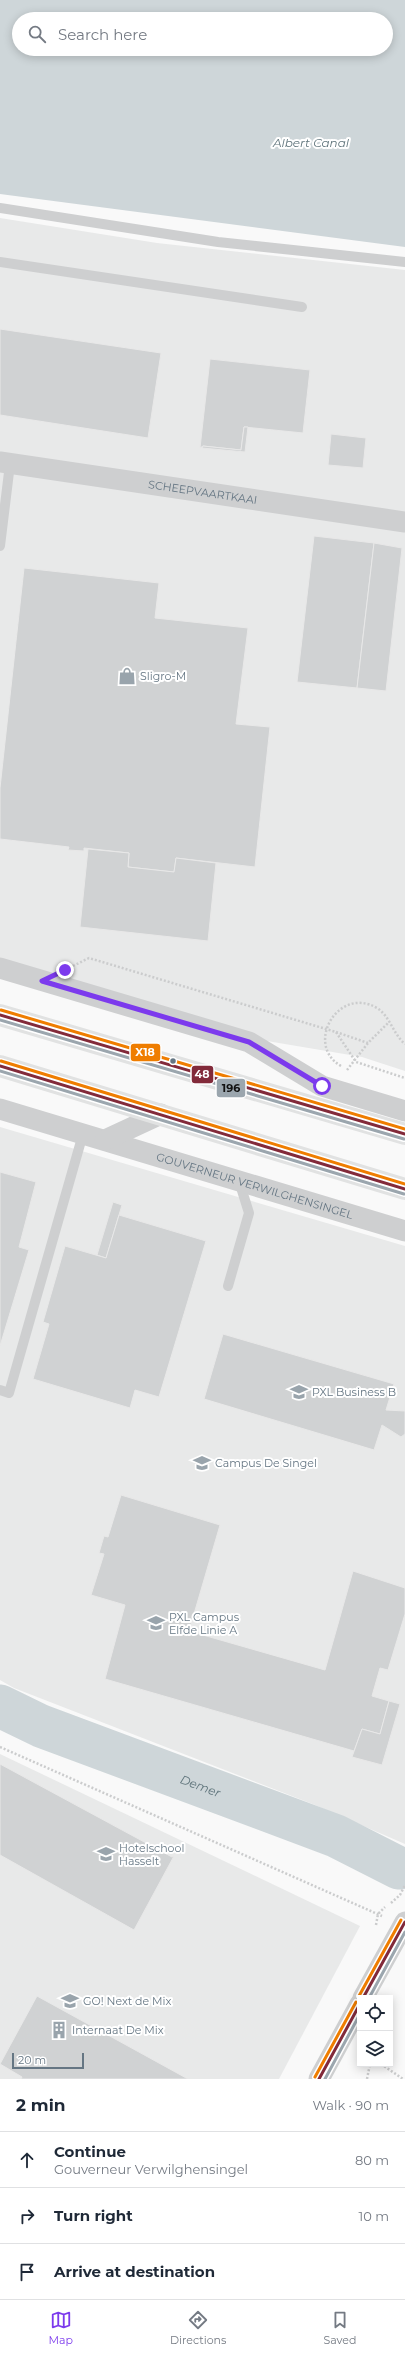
<!DOCTYPE html>
<html lang="en">
<head>
<meta charset="utf-8">
<style>
  :root { --surface:#fff; --page:#f6f6f7; --text:#1f2937; --muted:#747a83; --line:#e0e1e3; --accent:#7c3aed }
  body { margin:0; font-family:Montserrat,sans-serif; background:var(--page); color:var(--text) }
  .controls { position:absolute; right:12px; bottom:12px; display:grid; overflow:hidden; border-radius:0px; box-shadow:0 2px 10px #0003 }
  .controls button { width:36px; height:36px; display:grid; place-items:center; padding:0; border:0; border-bottom:1px solid var(--line); background:var(--surface); color:var(--text); font:20px sans-serif }
  .scale { position:absolute; left:12px; bottom:10px; width:72px; box-sizing:border-box; padding-left:4px; border:2px solid #657683; border-top:0; font-size:11px; line-height:14px; white-space:nowrap; color:#657683; -webkit-text-stroke:3px #fff; paint-order:stroke }
  .stop { position:absolute; width:12px; height:12px; margin:-9px; border:3px solid #7c3aed; border-radius:50%; background:#fff }
  .stop.end { background:#7c3aed; border-color:#fff; box-shadow:0 1px 4px #0008 }
  .list { margin:0; padding:0; list-style:none }
  h2 { display:flex; justify-content:space-between; align-items:center; height:52px; margin:0; padding:0 16px; font-size:17px }
  h2 small { font-size:13px; font-weight:400; color:var(--muted) }
  .list li { display:grid; grid-template-columns:26px 1fr auto; gap:12px; align-items:center; box-sizing:border-box; height:56px; padding:0 16px; border-top:1px solid var(--line) }
  .list b { display:block; font-size:15px; white-space:nowrap }
  .list p { margin:0; font-size:13px; white-space:nowrap; color:var(--muted) }
  .list em { font-size:13px; font-style:normal; color:var(--muted) }
  .icon { flex:none; width:22px; height:22px; fill:none; stroke:currentColor; stroke-width:2; stroke-linecap:round; stroke-linejoin:round }
  .map { position:relative; flex:none; width:405px; height:2079px; overflow:hidden }
  .search { position:absolute; background:var(--surface); box-shadow:0 2px 10px #0003; left:12px; right:12px; top:12px; height:44px; display:flex; align-items:center; gap:10px; box-sizing:border-box; padding:0 14px; border-radius:22px; color:var(--muted); font-size:15px }
  .sheet { height:220px; background:var(--surface) }
  nav { display:flex; justify-content:space-around; align-items:center; box-sizing:border-box; height:56px; border-top:1px solid var(--line); background:var(--surface); font-size:11px; color:var(--muted) }
  nav a { display:grid; justify-items:center; gap:2px }
  nav .on { color:var(--accent) }
  .map>svg:first-child { display:block }
  .built { fill:#e8e9e9 }
  .water { fill:#ced6d9; fill-rule:evenodd }
  .lines { fill:none; stroke-linecap:round; stroke-linejoin:round }
  .river { stroke:#ced6d9; stroke-width:43 }
  .building { fill:#d0d2d3; stroke:#e8e8e8 }
  .path { stroke:#cbcccd; stroke-width:2.5; stroke-dasharray:2 2; stroke-linecap:butt }
  .service { stroke:#cecfd0; stroke-width:10 }
  .minor { stroke:#cecfd0; stroke-width:21 }
  .trunk { stroke:#e1e2e2; stroke-width:22 }
  .bus-1-casing { stroke:#fff; stroke-width:6 }
  .bus-2-casing { stroke:#fff; stroke-width:6 }
  .bus-3-casing { stroke:#fff; stroke-width:6 }
  .bus-1 { stroke:#822a3a; stroke-width:3 }
  .bus-2 { stroke:#9ba6ae; stroke-width:3 }
  .bus-3 { stroke:#ef7d00; stroke-width:3 }
  .route { stroke:#7c3aed; stroke-width:5 }
  .bus-dot { fill:#657683; stroke:#fff; stroke-width:1.5 }
  .labels { text-anchor:middle; dominant-baseline:central; stroke-width:4; stroke-linejoin:round; paint-order:stroke }
  .street-label { font-size:11px; fill:#657683; stroke:#fff }
  .poi-label { font-size:11px; fill:#657683; stroke:#fff; text-anchor:start }
  .water-label { font-size:12px; font-style:italic; fill:#60757c; stroke:#fff }
  .line-badge { stroke:#fff; stroke-width:1.5 }
  .badge-label { font-size:11px; text-anchor:middle; font-weight:bold; fill:#fff }
  .pale-badge-label { font-size:11px; text-anchor:middle; font-weight:bold; fill:#111 }
</style>
</head>
<body>
<div class="map">
<svg width="405" height="2079" viewBox="0 0 405 2079">
  <rect width="100%" height="100%" fill="#f9f9f9"/>
  <g class="built">
    <path d="M0 218 157 243 405 270V1071L362 1057 267 1041 0 960Z"/>
    <path d="M0 1127 405 1246V1844L315 1805 14 1688 0 1680Z"/>
    <path d="M0 1754 360 1926 279 2079H0Z"/>
  </g>
  <path class="water" d="M0 0H405V247L0 194ZM19 19H386V49H19Z"/>
  <g class="lines">
    <path class="river" id="s1" d="M0 1706 41 1726 336 1836 399 1868"/>
  </g>
  <g class="building">
    <path d="M0 329 161 353 148 438 0 415Z"/>
    <path d="M210 359 310 370 303 433 244 427 241 450 203 446 200 448Z"/>
    <path d="M244 427H248L245 452 202 448 203 446 241 450Z"/>
    <path d="M331 434 366 438 363 468 328 465Z"/>
    <path d="M314 536 374 543 357 688 297 682Z"/>
    <path d="M374 543 402 548 386 691 357 688Z"/>
    <path d="M24 568 159 583 155 618 248 628 236 724 270 727 255 867 176 858 174 872 128 867 129 853 84 848V851L68 850 69 847 0 839V788Z"/>
    <path d="M88 849 129 853 128 867 174 872 176 858 216 863 208 941 80 927Z"/>
    <path d="M0 1172 36 1182 19 1247 29 1250 0 1346Z"/>
    <path d="M113 1202 122 1205 106 1258 97 1255Z"/>
    <path d="M119 1215 206 1241 159 1397 135 1390 130 1408 33 1379 49 1324 43 1322 65 1246 106 1258Z"/>
    <path d="M223 1334 394 1384 386 1410 405 1411V1434L401 1437 382 1425 374 1450 204 1399Z"/>
    <path d="M121 1495 220 1525 189 1631 325 1670 353 1571 405 1588V1614L388 1670 380 1668 372 1696 389 1701 380 1734 362 1729 354 1751 105 1679 125 1605 91 1595 104 1554 99 1553 104 1536 108 1537Z"/>
    <path d="M389 1701 400 1704 382 1765 352 1757 362 1729 380 1734Z"/>
    <path d="M0 1764 172 1857 174 1856 134 1930 0 1855Z"/>
    <path d="M37 1996 188 2079H21L22 2077 0 2064Z"/>
  </g>
  <g class="lines">
    <g class="path">
      <path d="M73 966 89 958 336 1032 356 1062 405 1078"/>
      <path d="M336 1032 368 1043"/>
      <path d="M341 1066C304 1045 338 985 377 1008 390 1016 393 1034 405 1044"/>
      <path d="M347 1070 368 1043 388 1023"/>
      <path d="M0 1747 382 1916"/>
      <path d="M391 1903 400 1895 405 1885"/>
      <path d="M376 1925 378 1914 385 1907"/>
      <path d="M381 2064 403 2079"/>
      <path d="M367 2079 370 2064"/>
    </g>
    <g class="service">
      <path d="M0 208 218 242 405 262"/>
      <path d="M0 262 302 307"/>
      <path d="M0 546 10 464"/>
      <path d="M228 1286 249 1213 239 1181"/>
      <path d="M0 1390 9 1393 83 1134"/>
    </g>
    <g class="minor">
      <path id="s2" d="M0 462 405 522"/>
      <path d="M0 968 249 1042 322 1086 405 1111"/>
      <path id="s3" d="M0 1109 405 1231"/>
      <path d="M105 1140 161 1114"/>
      <path d="M363 1998 405 1922"/>
      <path d="M319 2079 360 2004"/>
    </g>
    <g class="trunk">
      <path d="M0 1015 405 1134"/>
      <path d="M0 1066 405 1189"/>
    </g>
    <g class="bus-1-casing">
      <g id="bus-1">
        <path d="M0 1015 405 1134"/>
        <path d="M0 1066 405 1189"/>
        <path d="M363 1998 405 1922"/>
        <path d="M319 2079 360 2004"/>
      </g>
    </g>
    <g class="bus-2-casing">
      <g id="bus-2">
        <path d="M0 1020 404 1139"/>
        <path d="M0 1071 404 1194"/>
        <path d="M369 1998 405 1932"/>
        <path d="M325 2079 360 2014"/>
      </g>
    </g>
    <g class="bus-3-casing">
      <g id="bus-3">
        <path d="M1 1010 405 1129"/>
        <path d="M1 1061 405 1184"/>
        <path d="M359 1996 401 1920"/>
        <path d="M315 2077 356 2002"/>
      </g>
    </g>
    <use href="#bus-1" class="bus-1"/>
    <use href="#bus-2" class="bus-2"/>
    <use href="#bus-3" class="bus-3"/>
  </g>
  <g class="lines">
    <path class="route" d="M65 970 42 981 249 1042 322 1086"/>
  </g>
  <defs>
    <g id="shop-bare" transform="scale(1.38)"><path d="M-5-2.5h2.3a2.7 3.5 0 0 1 5.4 0H5L5.5 6h-11ZM-1.5-2.5h3a1.5 2.3 0 0 0-3 0Z" fill="#99a4ac" stroke="#fff" stroke-width="2.5" paint-order="stroke"/></g>
    <g id="university-bare" transform="scale(1.38)"><path d="M0-5L7-2L0 1L-7-2ZM-4 1L0 2.5L4 1V4Q0 6-4 4Z" fill="#99a4ac" stroke="#fff" stroke-width="2.5" paint-order="stroke"/></g>
    <g id="school-bare" transform="scale(1.38)"><path d="M0-5L7-2L0 1L-7-2ZM-4 1L0 2.5L4 1V4Q0 6-4 4Z" fill="#99a4ac" stroke="#fff" stroke-width="2.5" paint-order="stroke"/></g>
    <g id="building-bare" transform="scale(1.38)"><path d="M-4-6H4V6H1V3H-1V6H-4ZM-2.5-4.3h1.7v1.8h-1.7ZM.8-4.3h1.7v1.8H.8ZM-2.5-1h1.7V.8h-1.7ZM.8-1h1.7V.8H.8Z" fill="#99a4ac" stroke="#fff" stroke-width="2.5" paint-order="stroke"/></g>
  </defs>
  <g fill-rule="evenodd">
    <use href="#shop-bare" x="127" y="676"/>
    <use href="#university-bare" x="299" y="1392"/>
    <use href="#school-bare" x="202" y="1463"/>
    <use href="#university-bare" x="156" y="1623"/>
    <use href="#school-bare" x="106" y="1854"/>
    <use href="#school-bare" x="70" y="2001"/>
    <use href="#building-bare" x="59" y="2030"/>
  </g>
  <circle class="bus-dot" cx="173" cy="1061" r="3.5"/>
  <g class="labels">
    <g class="street-label">
      <text stroke="none"><textPath href="#s2" startOffset="205">SCHEEPVAARTKAAI</textPath></text>
      <text stroke="none"><textPath href="#s3" startOffset="266">GOUVERNEUR VERWILGHENSINGEL</textPath></text>
    </g>
    <g class="poi-label">
      <text x="140" y="676">Sligro-M</text>
      <text x="312" y="1392">PXL Business B</text>
      <text x="215" y="1463">Campus De Singel</text>
      <text x="169" y="1617">PXL Campus<tspan x="169" dy="13">Elfde Linie A</tspan></text>
      <text x="119" y="1848">Hotelschool<tspan x="119" dy="13">Hasselt</tspan></text>
      <text x="83" y="2001">GO! Next de Mix</text>
      <text x="72" y="2030">Internaat De Mix</text>
    </g>
    <g class="water-label">
      <text x="311" y="142">Albert Canal</text>
      <text stroke="none"><textPath href="#s1" startOffset="216">Demer</textPath></text>
    </g>
  </g>
  <g class="line-badge">
    <rect x="130" y="1043" width="31" height="19" rx="4" fill="#ef7d00"/>
    <rect x="191" y="1065" width="23" height="19" rx="4" fill="#822a3a"/>
    <rect x="216" y="1078" width="30" height="20" rx="4" fill="#9ba6ae"/>
  </g>
  <g class="badge-label">
    <text x="145" y="1056">X18</text>
    <text x="202" y="1078">48</text>
  </g>
  <g class="pale-badge-label">
    <text x="231" y="1092">196</text>
  </g>
</svg>
<div class="controls">
<button><svg class="icon" aria-label="locate" viewBox="0 0 24 24"><circle cx="12" cy="12" r="6"/><path d="M12 2v4M12 18v4M2 12h4M18 12h4"/></svg></button>
<button><svg class="icon" aria-label="layers" viewBox="0 0 24 24"><path d="M12 4l9 5-9 5-9-5zM3 14l9 5 9-5"/></svg></button>
</div>
<div class="scale">20 m</div>
<div class="stop" style="left:322px;top:1086px"></div>
<div class="stop end" style="left:65px;top:970px"></div>
<div class="search"><svg class="icon" aria-label="search" viewBox="0 0 24 24"><circle cx="10" cy="10" r="6"/><path d="M15 15l6 6"/></svg>Search here</div>
</div>
<section class="sheet">
<h2>2 min<small>Walk · 90 m</small></h2>
<ul class="list">
<li><svg class="icon" aria-label="ahead" viewBox="0 0 24 24"><path d="M12 20V5M6 11l6-6 6 6"/></svg><div><b>Continue</b><p>Gouverneur Verwilghensingel</p></div><em>80 m</em></li>
<li><svg class="icon" aria-label="right" viewBox="0 0 24 24"><path d="M7 20v-9h11M14 6l5 5-5 5"/></svg><div><b>Turn right</b></div><em>10 m</em></li>
<li><svg class="icon" aria-label="arrive" viewBox="0 0 24 24"><path d="M6 21V4h12l-3 4 3 4H6"/></svg><div><b>Arrive at destination</b></div></li>
</ul>
</section>
<nav>
<a class="on"><svg class="icon" aria-label="map" viewBox="0 0 24 24"><path d="M3 6l6-2 6 2 6-2v14l-6 2-6-2-6 2zM9 4v14M15 6v14"/></svg>Map</a>
<a><svg class="icon" aria-label="directions" viewBox="0 0 24 24"><path d="M12 3l9 9-9 9-9-9zM9 14v-3h6M13 9l2 2-2 2"/></svg>Directions</a>
<a><svg class="icon" aria-label="saved" viewBox="0 0 24 24"><path d="M7 4h10v16l-5-4-5 4z"/></svg>Saved</a>
</nav>
</body>
</html>
